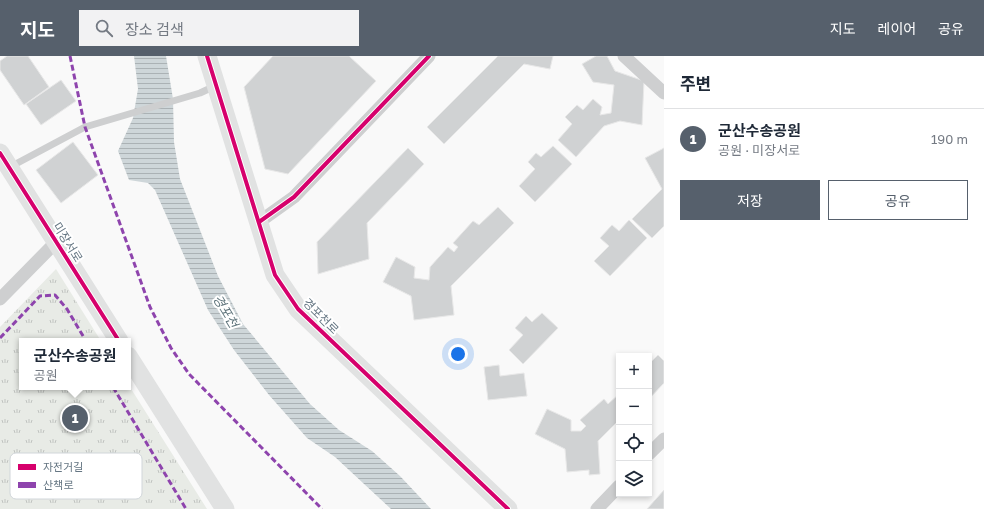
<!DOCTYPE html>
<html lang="ko">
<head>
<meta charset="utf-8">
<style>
  :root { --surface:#fff; --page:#f2f2f3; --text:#1f2937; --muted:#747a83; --line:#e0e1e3; --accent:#56606c }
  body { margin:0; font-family:"Golos Text","Noto Sans KR",sans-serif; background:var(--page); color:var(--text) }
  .controls { position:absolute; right:12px; bottom:12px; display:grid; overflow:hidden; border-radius:0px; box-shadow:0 2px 6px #0003 }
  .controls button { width:36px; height:36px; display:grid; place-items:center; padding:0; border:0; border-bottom:1px solid var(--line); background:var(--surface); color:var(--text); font:20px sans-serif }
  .you { position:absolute; left:458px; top:298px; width:14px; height:14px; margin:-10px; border:3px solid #fff; border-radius:50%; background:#1a73e8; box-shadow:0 0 0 6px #1a73e833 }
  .badge { display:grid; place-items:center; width:26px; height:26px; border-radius:50%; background:var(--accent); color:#fff; font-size:13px; font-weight:700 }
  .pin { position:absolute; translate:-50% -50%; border:2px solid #fff; box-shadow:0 1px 4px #0006 }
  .popup { position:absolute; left:19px; top:282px; width:112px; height:52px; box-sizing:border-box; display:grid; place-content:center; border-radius:0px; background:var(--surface); filter:drop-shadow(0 1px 3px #0005); font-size:13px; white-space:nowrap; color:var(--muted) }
  .popup b { font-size:15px; color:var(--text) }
  .popup::after { content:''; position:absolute; left:50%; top:100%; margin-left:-8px; border:8px solid transparent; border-top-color:var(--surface) }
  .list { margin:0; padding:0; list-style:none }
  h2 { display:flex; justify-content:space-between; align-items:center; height:52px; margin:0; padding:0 16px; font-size:17px }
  h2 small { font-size:13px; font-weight:400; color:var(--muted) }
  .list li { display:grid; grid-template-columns:26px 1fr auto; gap:12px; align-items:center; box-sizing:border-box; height:60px; padding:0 16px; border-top:1px solid var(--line) }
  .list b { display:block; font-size:15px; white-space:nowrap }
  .list p { margin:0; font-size:13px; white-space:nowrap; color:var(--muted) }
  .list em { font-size:13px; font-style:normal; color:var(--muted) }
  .actions { display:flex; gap:8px; padding:12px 16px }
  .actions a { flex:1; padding:9px 0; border:1px solid var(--accent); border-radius:0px; text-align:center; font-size:14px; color:var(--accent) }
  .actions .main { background:var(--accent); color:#fff }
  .icon { flex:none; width:22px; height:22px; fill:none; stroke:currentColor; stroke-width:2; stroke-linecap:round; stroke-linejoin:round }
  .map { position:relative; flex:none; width:664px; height:453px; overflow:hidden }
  header { display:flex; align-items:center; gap:24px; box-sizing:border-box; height:56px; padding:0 20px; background:var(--accent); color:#fff }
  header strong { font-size:19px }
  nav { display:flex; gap:22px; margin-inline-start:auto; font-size:14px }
  .search { width:280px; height:36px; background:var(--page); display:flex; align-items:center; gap:10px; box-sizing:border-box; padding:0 14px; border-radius:0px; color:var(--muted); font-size:15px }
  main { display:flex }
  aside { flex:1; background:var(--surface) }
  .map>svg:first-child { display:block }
  .park { fill:url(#park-tufts) }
  .water { fill:url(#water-rules) }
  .building { fill:#d0d2d3; stroke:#e8e8e8 }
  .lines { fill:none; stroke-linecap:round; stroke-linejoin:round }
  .lane { stroke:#cecfd0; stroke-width:7 }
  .street { stroke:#cecfd0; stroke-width:13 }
  .secondary { stroke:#e1e2e2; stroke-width:19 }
  .quiet { stroke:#8e44ad; stroke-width:3; stroke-dasharray:6 3; stroke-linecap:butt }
  .cycleway-casing { stroke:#fff; stroke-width:6 }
  .cycleway { stroke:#d6006c; stroke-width:4 }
  .labels { text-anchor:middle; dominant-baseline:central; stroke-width:4; stroke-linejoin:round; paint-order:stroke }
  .street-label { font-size:12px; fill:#657683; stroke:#fff }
  .water-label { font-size:13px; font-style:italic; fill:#60757c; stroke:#fff }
  .key { fill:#fff; stroke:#d1d6da; stroke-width:1 }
  .key-label { font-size:11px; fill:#657683 }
</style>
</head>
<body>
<header>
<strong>지도</strong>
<div class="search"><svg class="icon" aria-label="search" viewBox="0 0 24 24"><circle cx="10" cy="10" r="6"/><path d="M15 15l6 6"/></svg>장소 검색</div>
<nav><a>지도</a><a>레이어</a><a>공유</a></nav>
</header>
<main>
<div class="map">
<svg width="664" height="453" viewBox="0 0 664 453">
  <defs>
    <pattern id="park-tufts" width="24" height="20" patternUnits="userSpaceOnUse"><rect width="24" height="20" fill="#e8ebe6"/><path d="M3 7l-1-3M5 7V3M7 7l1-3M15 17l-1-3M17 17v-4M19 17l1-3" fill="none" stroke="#c0c3c0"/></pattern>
    <pattern id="water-rules" width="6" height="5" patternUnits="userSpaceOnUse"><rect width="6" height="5" fill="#ced6d9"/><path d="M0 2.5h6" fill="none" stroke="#abb2b5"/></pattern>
  </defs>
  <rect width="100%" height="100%" fill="#f9f9f9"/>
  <path class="park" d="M56 213 101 285H22V331H128V328L207 453H0V271Z"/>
  <path class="water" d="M134 0H166L173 43 174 86 180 123 218 220 243 268 310 348 339 374 372 395 400 420 431 453H391L335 401 307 382 269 339 234 294 208 254 155 134 148 127 129 124 118 95 133 62 138 33Z"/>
  <g class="building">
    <path d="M7 0H28L49 31 24 49 0 14V5Z"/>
    <path d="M273 0H349L376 25 288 118 265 113 244 31Z"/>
    <path d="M498 0H553L550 13 524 8 444 88 427 71Z"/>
    <path d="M596 0H607L615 15 644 25 642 69 620 65 604 70 576 101 558 84 572 68 565 61 577 49 583 54 593 43 602 51 600 59 611 57 614 29 593 26 582 8Z"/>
    <path d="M61 24 76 45 41 69 26 48Z"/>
    <path d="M73 86 98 119 61 147 36 114Z"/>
    <path d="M553 90 572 108 535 146 519 130 535 113 528 106 536 97 541 101Z"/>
    <path d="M408 92 424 108 367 167 369 203 318 218 317 186Z"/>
    <path d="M664 92V170L652 182 632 163 662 133 645 102Z"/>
    <path d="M498 151 514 167 451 230 454 259 414 264 411 240 383 226 396 201 415 211 414 222 429 224 430 211 448 191 454 196 458 191 453 187 473 165 479 169Z"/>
    <path d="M629 164 647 182 610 220 594 205 609 190 600 182 612 169 619 175Z"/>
    <path d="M542 257 558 272 523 308 509 294 523 279 515 272 526 260 532 266Z"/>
    <path d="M658 299 664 305V327L649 343V308Z"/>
    <path d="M499 309 500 320 524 317 527 340 488 344 484 311Z"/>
    <path d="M619 338V367L617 366 598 385 600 418 589 419V414L567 416 565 393 535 378 547 353 571 364V375H581L586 370 580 364 604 343 608 348Z"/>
    <path d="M664 434V453H647Z"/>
  </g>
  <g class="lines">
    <path class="lane" d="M10 111 85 71 200 37 215 30"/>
    <g class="street">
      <path d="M624 0 664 37"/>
      <path d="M259 166 294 141 429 0"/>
      <path d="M0 243 56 186"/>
      <path d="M649 398 664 383"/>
      <path d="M597 453 619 430"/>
    </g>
    <g class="secondary">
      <path d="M207 0 275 219 298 253 508 453"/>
      <path d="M0 97 119 285"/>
      <path d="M128 300 225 453"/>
    </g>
    <g class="quiet">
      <path d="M70 0 85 71 150 251 171 292 189 318 322 453"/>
      <path d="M0 282 40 240 55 239 67 253 86 285"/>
      <path d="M113 331 186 453"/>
    </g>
    <g class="cycleway-casing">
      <g id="cycleway">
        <path d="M207 0 275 219 298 253 508 453"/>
        <path d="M0 97 119 285"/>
        <path d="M259 166 294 141 429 0"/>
      </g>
    </g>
    <use href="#cycleway" class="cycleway"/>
  </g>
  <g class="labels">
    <g class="street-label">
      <text transform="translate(68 186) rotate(58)">미장서로</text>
      <text transform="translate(321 260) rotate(45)">경포천로</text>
    </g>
    <g class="water-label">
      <text transform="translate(226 255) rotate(59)">경포천</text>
    </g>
  </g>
  <rect x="10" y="397" width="132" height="46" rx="6" class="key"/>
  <rect x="18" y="408" width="18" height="6" fill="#d6006c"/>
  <rect x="18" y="426" width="18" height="6" fill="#8e44ad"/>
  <g class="key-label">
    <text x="43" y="415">자전거길</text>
    <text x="43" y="433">산책로</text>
  </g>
</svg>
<div class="controls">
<button>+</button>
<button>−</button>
<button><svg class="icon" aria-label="locate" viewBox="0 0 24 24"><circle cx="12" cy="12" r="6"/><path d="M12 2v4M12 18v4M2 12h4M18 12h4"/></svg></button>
<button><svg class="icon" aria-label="layers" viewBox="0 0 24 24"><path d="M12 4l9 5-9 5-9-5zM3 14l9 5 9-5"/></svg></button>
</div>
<div class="you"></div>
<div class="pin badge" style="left:75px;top:362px">1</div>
<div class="popup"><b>군산수송공원</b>공원</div>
</div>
<aside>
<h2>주변<small></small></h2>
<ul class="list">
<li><span class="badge">1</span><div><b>군산수송공원</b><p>공원 · 미장서로</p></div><em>190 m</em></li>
</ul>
<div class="actions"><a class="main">저장</a><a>공유</a></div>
</aside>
</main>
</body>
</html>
